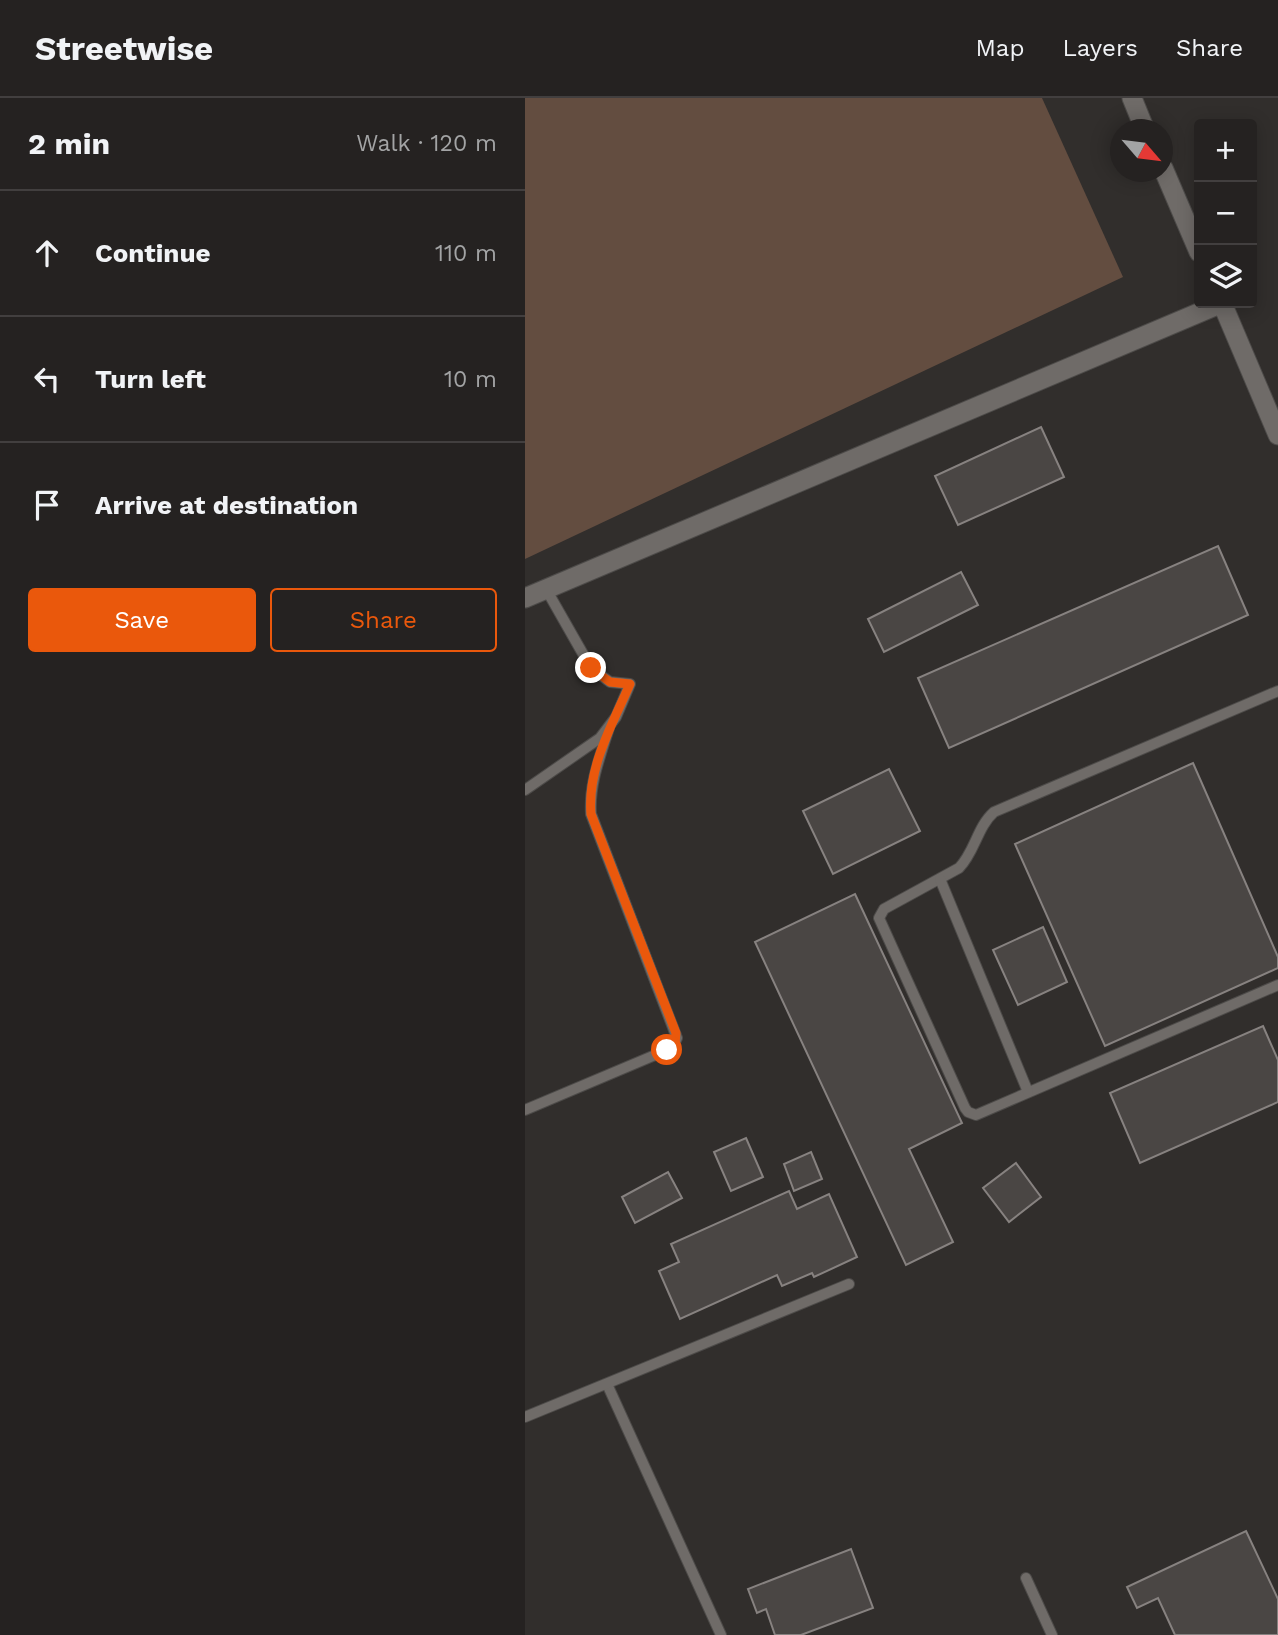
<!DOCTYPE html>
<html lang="en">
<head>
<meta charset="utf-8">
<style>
  :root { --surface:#252221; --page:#2d2a2a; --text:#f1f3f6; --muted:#a3a4a5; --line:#423f3f; --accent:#ea580c }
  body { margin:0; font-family:"Work Sans",sans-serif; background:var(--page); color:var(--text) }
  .controls { position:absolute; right:21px; top:21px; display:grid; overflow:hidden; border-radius:7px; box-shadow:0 4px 18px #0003 }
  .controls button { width:63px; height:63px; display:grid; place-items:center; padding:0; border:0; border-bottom:2px solid var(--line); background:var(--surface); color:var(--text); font:35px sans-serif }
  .compass { position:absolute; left:585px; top:21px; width:63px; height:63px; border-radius:50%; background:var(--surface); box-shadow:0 4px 18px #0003; rotate:118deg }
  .stop { position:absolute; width:21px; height:21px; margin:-16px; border:5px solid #ea580c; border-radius:50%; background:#fff }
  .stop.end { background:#ea580c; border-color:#fff; box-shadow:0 2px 7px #0008 }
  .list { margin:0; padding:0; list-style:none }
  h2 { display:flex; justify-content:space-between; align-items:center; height:91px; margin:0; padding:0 28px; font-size:30px }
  h2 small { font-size:23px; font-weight:400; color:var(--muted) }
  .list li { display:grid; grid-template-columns:46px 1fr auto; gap:21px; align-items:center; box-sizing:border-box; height:126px; padding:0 28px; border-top:2px solid var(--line) }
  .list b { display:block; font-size:26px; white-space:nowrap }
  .list em { font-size:23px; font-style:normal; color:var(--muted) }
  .actions { display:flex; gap:14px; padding:21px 28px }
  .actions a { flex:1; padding:16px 0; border:2px solid var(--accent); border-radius:7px; text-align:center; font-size:24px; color:var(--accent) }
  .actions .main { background:var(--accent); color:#fff }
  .icon { flex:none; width:38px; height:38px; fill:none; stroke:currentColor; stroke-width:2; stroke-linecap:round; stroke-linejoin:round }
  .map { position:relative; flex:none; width:753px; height:1537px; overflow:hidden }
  header { display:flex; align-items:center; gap:42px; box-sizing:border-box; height:98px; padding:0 35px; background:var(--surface); border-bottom:2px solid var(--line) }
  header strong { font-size:33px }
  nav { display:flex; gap:38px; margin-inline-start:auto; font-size:24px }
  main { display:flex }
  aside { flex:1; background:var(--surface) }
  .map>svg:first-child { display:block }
  .green { fill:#634d40 }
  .building { fill:#4a4644; stroke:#878280; stroke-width:2 }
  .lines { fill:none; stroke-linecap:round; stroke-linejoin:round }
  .service-casing { stroke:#4d4b49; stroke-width:12 }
  .minor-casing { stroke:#4d4b49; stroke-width:21 }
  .service { stroke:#6f6b68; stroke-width:10 }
  .minor { stroke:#6f6b68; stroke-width:19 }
  .route { stroke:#ea580c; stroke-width:9 }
</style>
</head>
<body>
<header>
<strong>Streetwise</strong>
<nav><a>Map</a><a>Layers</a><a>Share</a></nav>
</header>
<main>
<aside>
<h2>2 min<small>Walk · 120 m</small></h2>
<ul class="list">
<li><svg class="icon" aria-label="ahead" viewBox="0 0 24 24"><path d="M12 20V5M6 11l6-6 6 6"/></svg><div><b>Continue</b></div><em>110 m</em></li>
<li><svg class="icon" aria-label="left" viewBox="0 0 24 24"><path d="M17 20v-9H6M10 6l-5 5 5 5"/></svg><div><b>Turn left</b></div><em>10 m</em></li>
<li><svg class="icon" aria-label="arrive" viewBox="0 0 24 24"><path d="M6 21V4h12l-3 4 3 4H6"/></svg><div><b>Arrive at destination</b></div></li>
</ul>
<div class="actions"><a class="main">Save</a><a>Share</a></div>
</aside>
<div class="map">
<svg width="753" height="1537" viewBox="0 0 753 1537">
  <rect width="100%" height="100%" fill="#312e2c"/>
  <path class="green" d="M0 0H517L598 179 0 461Z"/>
  <g class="building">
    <path d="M516 329 539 379 433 427 410 378Z"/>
    <path d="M693 448 723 517 424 650 393 580Z"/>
    <path d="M436 474 453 507 359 554 343 521Z"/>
    <path d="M668 665 753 859V870L580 948 490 746Z"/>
    <path d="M364 671 395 733 308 776 278 713Z"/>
    <path d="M330 796 437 1025 384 1051 428 1144 381 1167 230 844Z"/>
    <path d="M518 829 542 884 493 907 468 852Z"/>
    <path d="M738 928 753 962V1004L615 1065 585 995Z"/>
    <path d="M221 1040 238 1079 206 1093 189 1054Z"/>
    <path d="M286 1054 297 1081 269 1093 259 1066Z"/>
    <path d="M491 1065 516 1099 484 1124 458 1090Z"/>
    <path d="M143 1074 157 1100 110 1125 97 1099Z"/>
    <path d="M264 1093 272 1111 304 1096 332 1159 289 1179 287 1175 257 1188 252 1177 155 1221 134 1173 154 1164 146 1146Z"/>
    <path d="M721 1433 753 1501V1537H650L633 1500 612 1510 602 1489Z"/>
    <path d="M326 1451 348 1510 276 1537H250L241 1511 232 1515 223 1491Z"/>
  </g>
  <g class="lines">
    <g class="service-casing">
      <g id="service">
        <path d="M753 593 469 714C452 729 450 754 434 770L359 811 354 820 440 1010 443 1014 451 1017 753 887"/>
        <path d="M0 692 75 640 91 619 105 586 85 584 66 570 21 491"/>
        <path d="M415 781 503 994"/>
        <path d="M0 1012 142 952 147 949 152 940 66 716C64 686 75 659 84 630"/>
        <path d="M82 1286 196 1537"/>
        <path d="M0 1319 324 1186"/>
        <path d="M501 1480 527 1537"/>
      </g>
    </g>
    <g class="minor-casing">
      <g id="minor">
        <path d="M607 0 620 32"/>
        <path d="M638 70 674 154"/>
        <path d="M0 500 697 205 753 337"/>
      </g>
    </g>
    <use href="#service" class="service"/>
    <use href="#minor" class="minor"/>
  </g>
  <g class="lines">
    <path class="route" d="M66 570 85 584 105 586C87 627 62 670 66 716L151 935 150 945 142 952"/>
  </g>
</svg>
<div class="controls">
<button>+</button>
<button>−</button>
<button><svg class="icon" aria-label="layers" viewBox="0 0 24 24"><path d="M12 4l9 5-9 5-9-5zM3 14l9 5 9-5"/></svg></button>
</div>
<svg class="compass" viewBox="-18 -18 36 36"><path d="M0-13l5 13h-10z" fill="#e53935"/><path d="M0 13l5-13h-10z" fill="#a3a4a5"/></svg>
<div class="stop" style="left:142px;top:952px"></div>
<div class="stop end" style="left:66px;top:570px"></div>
</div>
</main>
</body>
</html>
